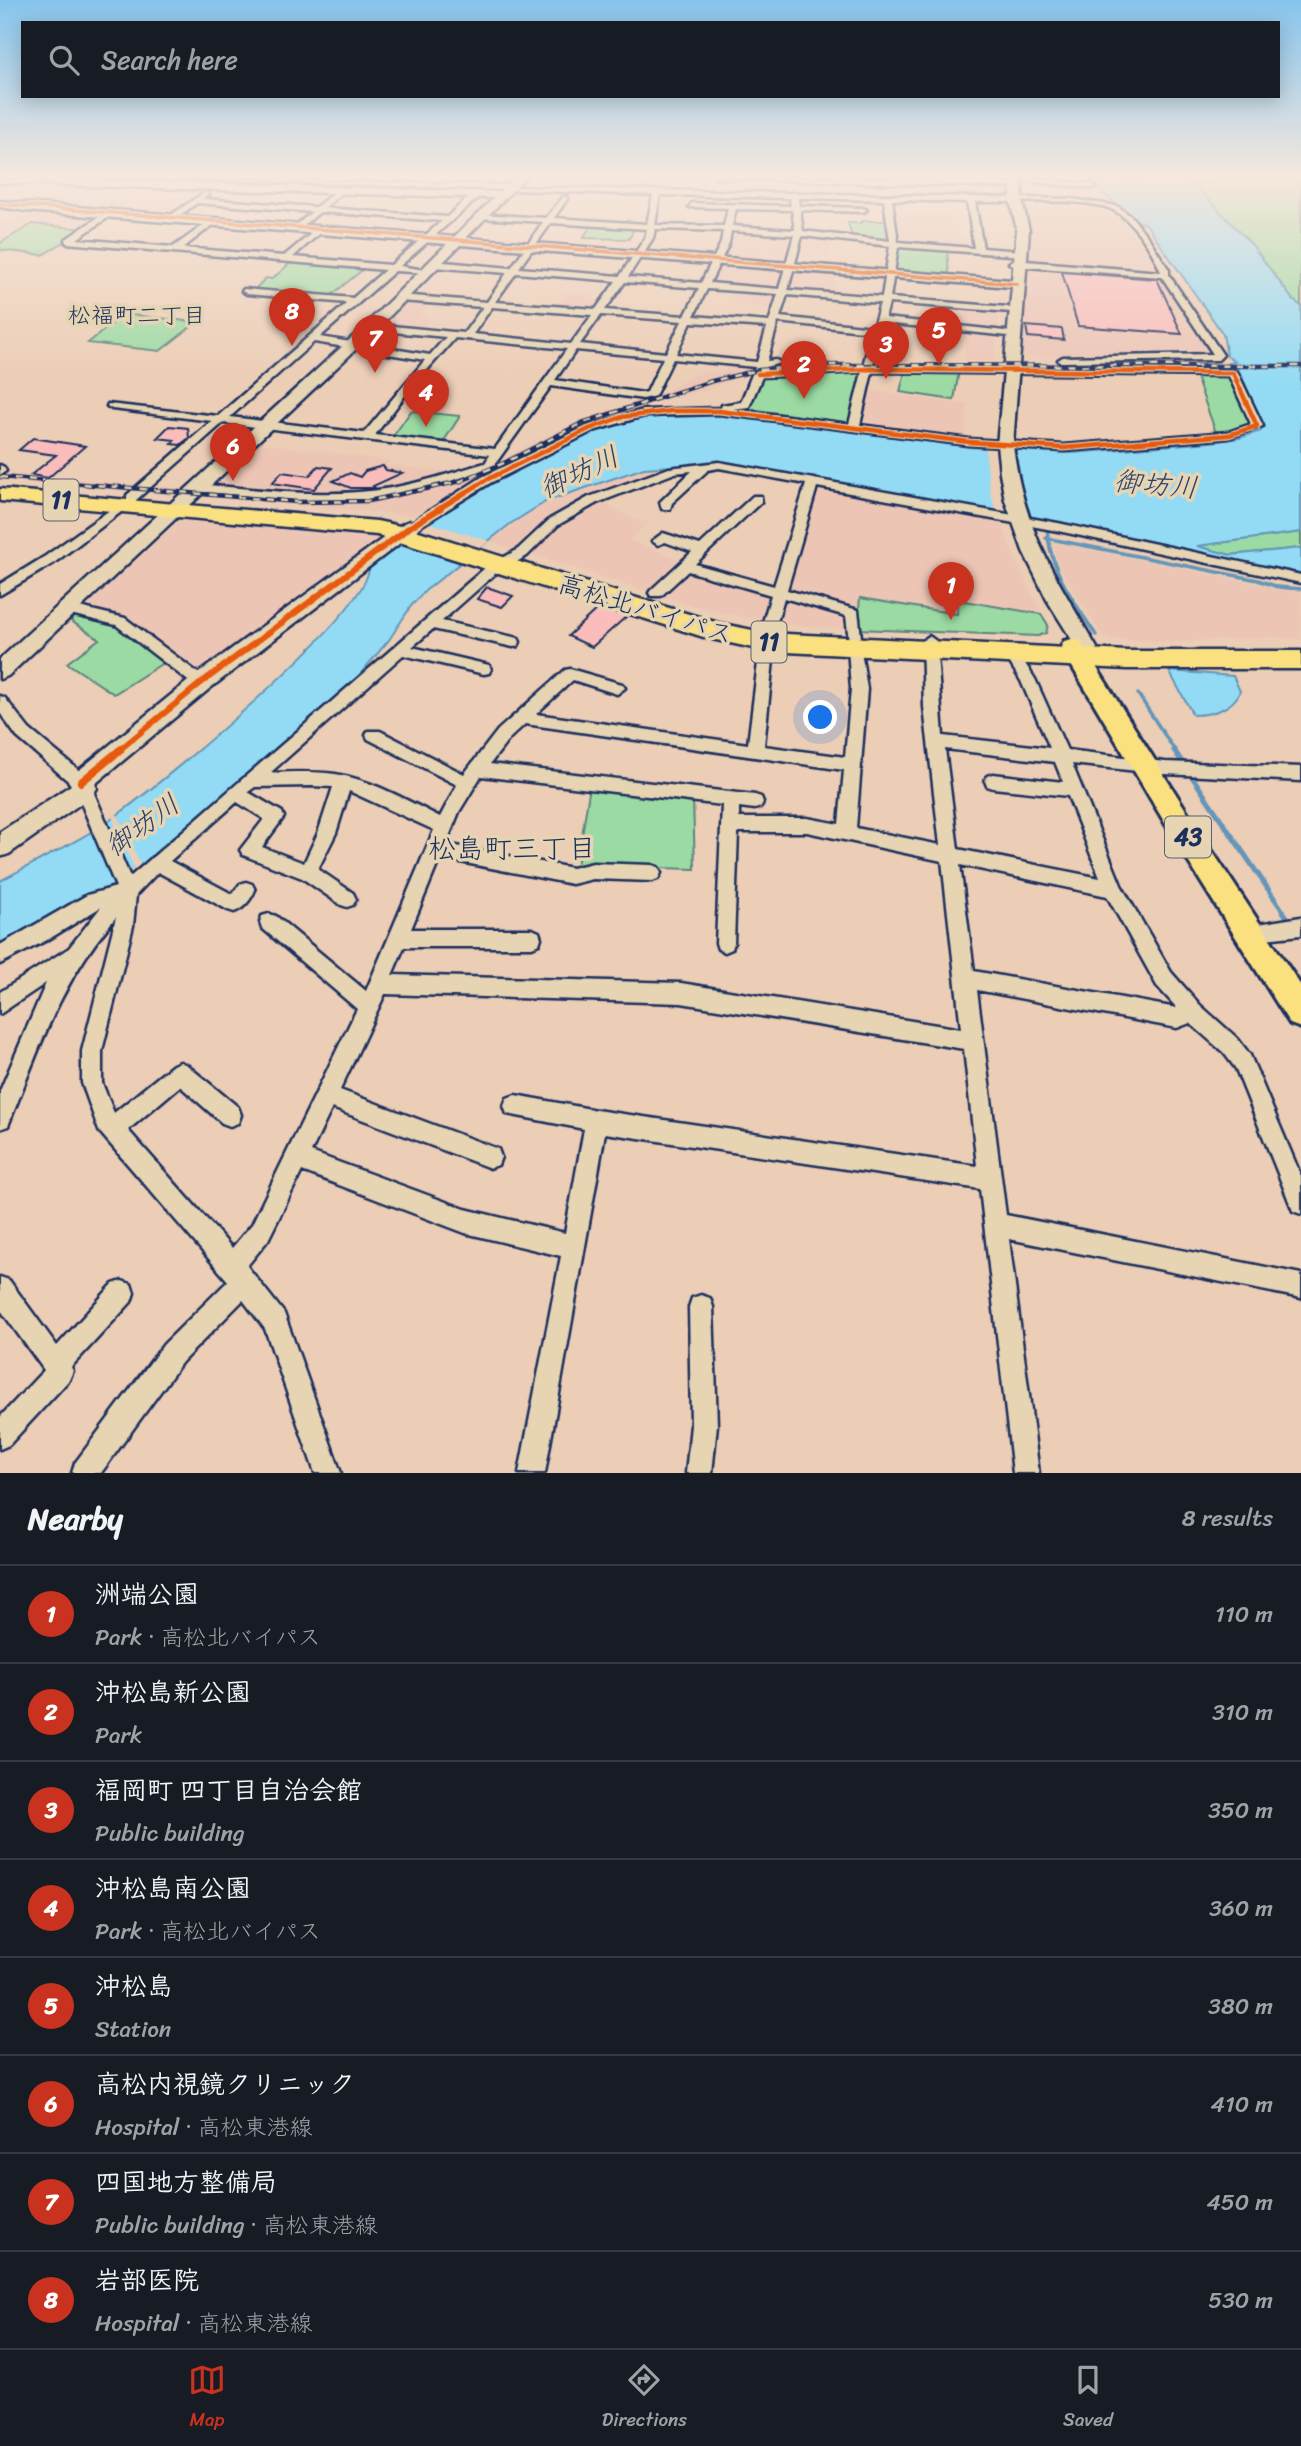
<!DOCTYPE html>
<html lang="en">
<head>
<meta charset="utf-8">
<style>
  :root { --surface:#171b24; --page:#20242c; --text:#f1f3f6; --muted:#9ea1a6; --line:#363941; --accent:#c8321e }
  body { margin:0; font-family:Sriracha,"Klee One",sans-serif; background:var(--page); color:var(--text) }
  .you { position:absolute; left:821px; top:718px; width:24px; height:24px; margin:-18px; border:5px solid #fff; border-radius:50%; background:#1a73e8; box-shadow:0 0 0 10px #1a73e833 }
  .badge { display:grid; place-items:center; width:46px; height:46px; border-radius:50%; background:var(--accent); color:#fff; font-size:23px; font-weight:700 }
  .pin { position:absolute; translate:-50% -58px; filter:drop-shadow(0 2px 4px #0008) }
  .pin::after { content:''; position:absolute; top:37px; width:24px; height:21px; background:inherit; clip-path:polygon(0 0,100% 0,50% 100%) }
  .list { margin:0; padding:0; list-style:none }
  h2 { display:flex; justify-content:space-between; align-items:center; height:91px; margin:0; padding:0 28px; font-size:30px }
  h2 small { font-size:23px; font-weight:400; color:var(--muted) }
  .list li { display:grid; grid-template-columns:46px 1fr auto; gap:21px; align-items:center; box-sizing:border-box; height:98px; padding:0 28px; border-top:2px solid var(--line) }
  .list b { display:block; font-size:26px; white-space:nowrap }
  .list p { margin:0; font-size:23px; white-space:nowrap; color:var(--muted) }
  .list em { font-size:23px; font-style:normal; color:var(--muted) }
  .icon { flex:none; width:38px; height:38px; fill:none; stroke:currentColor; stroke-width:2; stroke-linecap:round; stroke-linejoin:round }
  .map { position:relative; flex:none; width:1301px; height:1473px; overflow:hidden }
  .search { position:absolute; background:var(--surface); box-shadow:0 4px 18px #0003; left:21px; right:21px; top:21px; height:77px; display:flex; align-items:center; gap:18px; box-sizing:border-box; padding:0 24px; border-radius:0px; color:var(--muted); font-size:26px }
  .sheet { height:875px; background:var(--surface) }
  nav { display:flex; justify-content:space-around; align-items:center; box-sizing:border-box; height:98px; border-top:2px solid var(--line); background:var(--surface); font-size:19px; color:var(--muted) }
  nav a { display:grid; justify-items:center; gap:4px }
  nav .on { color:var(--accent) }
  .map>svg:first-child { display:block }
  .built { fill:#ecc5b5 }
  .green { fill:#9bdaa2; stroke:#5b8480; stroke-width:2 }
  .water { fill:#93dbf5; stroke:#6396b9; stroke-width:2 }
  .pier { fill:#eccdb5 }
  .lines { fill:none; stroke-linecap:round; stroke-linejoin:round }
  .stream-far1 { stroke:#6396b9; stroke-width:3.5 }
  .stream { stroke:#6396b9; stroke-width:5 }
  .building { fill:#fabdbc; stroke:#1b2f5e; stroke-width:2 }
  .street-casing { stroke:#1b2f5e; stroke-width:5 }
  .secondary-casing { stroke:#1b2f5e; stroke-width:5 }
  .primary-casing { stroke:#1b2f5e; stroke-width:6 }
  .highway-casing { stroke:#1b2f5e; stroke-width:5 }
  .street { fill:#e6d4b2; fill-rule:evenodd }
  .secondary { fill:#e6d4b2; fill-rule:evenodd }
  .primary { fill:#fbe080; fill-rule:evenodd }
  .highway { fill:#fbe080; fill-rule:evenodd }
  .rail-casing { stroke:#1b2f5e; stroke-width:4.5 }
  .rail { stroke:#e6d4b2; stroke-width:2.5; stroke-dasharray:7; stroke-linecap:butt }
  .cycleway-far3-casing { stroke:#e6d4b2; stroke-width:6 }
  .cycleway-far2-casing { stroke:#e6d4b2; stroke-width:7 }
  .cycleway-far1-casing { stroke:#e6d4b2; stroke-width:10 }
  .cycleway-casing { stroke:#e6d4b2; stroke-width:12 }
  .cycleway-far3 { stroke:#e8590c; stroke-width:3.5 }
  .cycleway-far2 { stroke:#e8590c; stroke-width:4.5 }
  .cycleway-far1 { stroke:#e8590c; stroke-width:6 }
  .cycleway { stroke:#e8590c; stroke-width:8 }
  .labels { text-anchor:middle; dominant-baseline:central; stroke-width:7; stroke-linejoin:round; paint-order:stroke }
  .far-neighbourhood-label { font-size:23px; fill:#1b2f5e; stroke:#e6d4b2 }
  .shield { fill:#e6d4b2; stroke:#586077; stroke-width:2 }
  .shield-label { font-size:24px; font-weight:bold; fill:#1b2f5e }
  .street-label { font-size:26px; fill:#1b2f5e; stroke:#e6d4b2 }
  .water-label { font-size:28px; font-style:italic; fill:#27406d; stroke:#e6d4b2 }
  .neighbourhood-label { font-size:28px; fill:#1b2f5e; stroke:#e6d4b2 }
</style>
</head>
<body>
<div class="map">
<svg width="1301" height="1473" viewBox="0 0 1301 1473">
  <rect width="100%" height="100%" fill="#eccdb5"/>
  <filter id="ink" filterUnits="userSpaceOnUse"><feTurbulence type="fractalNoise" baseFrequency=".0143" numOctaves="2"/><feDisplacementMap in="SourceGraphic" scale="14" xChannelSelector="R" yChannelSelector="G"/><feConvolveMatrix kernelMatrix="1 2 1 2 8 2 1 2 1" color-interpolation-filters="sRGB"/></filter>
  <g filter="url(#ink)">
    <g class="built">
      <path d="M1022 181 1080 186 1093 197 1049 194V201L1022 200Z"/>
      <path d="M923 182 1005 186V200L922 199Z"/>
      <path d="M68 184 210 189 172 215 41 205Z"/>
      <path d="M1023 203 1099 206 1113 211 1122 216 1161 268 1157 270 1159 273 1027 262 1029 227Z"/>
      <path d="M29 212 101 218 84 229 33 224 0 243V225Z"/>
      <path d="M896 212 950 215 951 230 956 231 957 238 974 240 975 243 961 242V248L899 243V220Z"/>
      <path d="M732 230 796 232 789 262 722 257Z"/>
      <path d="M801 234 832 237 829 257 797 254Z"/>
      <path d="M466 246 511 249 501 263 457 259 453 265 444 264 460 247Z"/>
      <path d="M717 265 779 270 777 280 783 281 780 290 708 284Z"/>
      <path d="M1027 266 1163 278 1211 354 1021 357Z"/>
      <path d="M792 271 835 274 833 295 787 290Z"/>
      <path d="M737 290 776 293 778 295 774 309 733 306Z"/>
      <path d="M565 292 590 294 588 299 602 301 596 310 557 308Z"/>
      <path d="M409 300 432 302 419 316 430 318 421 330 383 327Z"/>
      <path d="M965 308 1000 311 998 332 961 328 960 315H965Z"/>
      <path d="M953 330 997 335 994 360H965V338L953 336Z"/>
      <path d="M1222 360 1232 371 835 367 754 372 701 391 643 405 568 433 475 481 453 489 456 493 413 515 0 480V473L299 499 376 497 411 491 476 472 578 421 666 392 696 374 724 370 727 363 755 368 789 364H1020Z"/>
      <path d="M871 391 968 405 965 439 859 425 866 393Z"/>
      <path d="M261 443 389 461 387 465 457 473 376 491 344 494H307L213 487Z"/>
      <path d="M695 463 672 469 594 497 519 551 489 541 547 501 644 468Z"/>
      <path d="M817 487 1001 522 1013 555 1041 614 958 600 957 614 860 598 858 613 783 592Z"/>
      <path d="M597 500 637 521 649 522 629 540 685 562 653 593 525 552 556 523Z"/>
      <path d="M186 519 340 531 385 538 198 675 82 610 177 522Z"/>
      <path d="M1058 543 1301 593V639L1270 637 1175 642 1112 639 1102 635 1060 568 1053 547Z"/>
      <path d="M687 568 774 593 764 621 709 610 659 595Z"/>
      <path d="M781 595 851 615V630L773 623Z"/>
    </g>
    <g class="green">
      <path d="M1188 178H1301V306L1293 300 1252 245Z"/>
      <path d="M861 221H892L894 243 852 237 848 223H861Z"/>
      <path d="M33 224 84 229 43 255 0 250V243Z"/>
      <path d="M592 224 635 227 629 239 583 238Z"/>
      <path d="M902 246 947 250 949 274 894 270 898 247Z"/>
      <path d="M293 261 366 267 329 297 253 291 266 278 272 279Z"/>
      <path d="M124 314 195 322 196 323 160 351 88 343Z"/>
      <path d="M863 371 850 423 749 409 762 375Z"/>
      <path d="M905 371H959L954 400 900 392Z"/>
      <path d="M1195 374 1230 376 1252 426 1220 434 1215 430Z"/>
      <path d="M411 411 460 416 442 444 392 438Z"/>
      <path d="M1301 532V548L1231 555 1195 546Z"/>
      <path d="M860 598 957 614 958 600 1041 614 1048 625 1046 633 1038 636 857 629Z"/>
      <path d="M78 614 118 623 166 661 114 694 67 663 99 639 71 621Z"/>
      <path d="M590 786 693 797 695 869 577 866Z"/>
    </g>
    <g class="water">
      <path d="M1085 178H1188L1252 245 1293 300 1301 306V532L1197 546 1231 555 1301 548V575L717 463 644 468 547 501 510 524 425 591 411 606 389 640 356 679 149 863 110 887 0 946V881C40 859 83 840 120 813 167 778 364 617 369 569L436 515 483 485 589 432 633 419 716 413 969 447 1071 453 1211 442 1239 438 1261 431 1263 425 1238 369H1230L1226 364 1235 361 1227 356 1223 334 1146 224 1134 220Z"/>
      <path d="M1169 671 1233 676 1240 691C1234 709 1210 715 1193 715Z"/>
    </g>
    <g class="pier">
      <path d="M985 447 1014 449 1018 483 1029 521 997 515 990 491Z"/>
      <path d="M427 522 489 541 463 563 400 542Z"/>
      <path d="M117 814 142 868 111 889 114 881 92 830 107 820 129 869 135 870 112 817Z"/>
    </g>
    <g class="lines">
      <g class="stream-far1">
        <path d="M1047 525C1048 568 1073 600 1096 635"/>
        <path d="M1046 538 1258 580 1278 587 1301 589"/>
        <path d="M1138 694 1175 751"/>
      </g>
      <path class="stream" d="M1174 750 1291 923"/>
    </g>
    <g class="building">
      <path d="M1062 272 1157 279 1182 334 1078 326Z"/>
      <path d="M1026 326 1062 329 1064 340 1028 337Z"/>
      <path d="M169 426 188 428 189 438 180 445 171 444 175 440 157 438Z"/>
      <path d="M33 438 85 446 48 478 31 475 56 455 19 450Z"/>
      <path d="M318 466 332 468 314 489 272 483 282 472 309 476Z"/>
      <path d="M383 466 386 470 402 473 373 486 375 488H351L333 481 350 473 360 477 365 471Z"/>
      <path d="M487 587 513 596 502 607 477 599Z"/>
      <path d="M599 607 627 616 592 647 568 636Z"/>
    </g>
    <g class="lines">
      <g class="street-casing">
        <g id="street">
          <path d="M174 178 511 185 515 187 1072 199 1117 206 1132 217 1150 240 1169 270V275L1223 355 1218 360 1059 362 1058 360 1063 357 1213 354 1162 277 1013 266 1009 263 1013 260 1161 272C1153 251 1132 218 1111 209 1079 197 1011 203 975 202L983 248 1021 251 1025 254 1024 256 898 247 890 298 1008 307 1013 310 1011 312 889 303 885 318 1005 331 1008 332V336L884 323 874 362 869 365 864 362 872 332 778 322 767 361 776 360 781 363 765 367 764 370 868 366 1233 370 1238 373 1263 426 1229 438 1064 451 969 445 719 414 644 416 593 431 490 483 414 530H406L404 527 482 477 585 427 643 410 721 408 722 405 741 402 755 367 673 359 655 396 643 399 551 386 493 467 430 488 361 500 305 501 194 491 192 488 198 484C252 489 306 496 359 492 402 489 444 475 485 463L490 455 223 423 135 501H127V495L212 421 112 409 107 406 108 404 218 416 347 303 247 294 242 291 244 289 353 298 385 270 66 243V239L106 212 113 214 77 239 173 247 211 220 214 224 183 248 284 256 318 228 321 232 293 257 391 265 442 221 320 212 298 230 295 226 312 212 197 203 172 221 165 219 205 192 209 194 203 199 316 207 340 188 343 192 325 208 447 217 474 192H480V196L400 266 431 271 430 273 395 271 320 337 430 355 446 337 371 330 366 327 371 324 464 333 483 307 400 301 395 298 400 295 487 302 507 273 433 267 429 264 433 261 511 268 543 222 481 218 478 214 546 218 564 196 568 198 554 218 647 224 653 195ZM660 195 790 198 791 206 692 203 689 207 728 208 724 226 655 225ZM798 198 884 200 890 241 803 231 800 210 863 212 867 210 863 208 799 206ZM892 200 967 202 974 248 898 242ZM736 209 792 210 795 230 732 226ZM551 223 647 229 645 238 620 276 519 268ZM655 229 723 231 721 243 701 283 628 277 653 238ZM731 231 794 235 779 289 710 283 729 243ZM802 236 890 246 882 297 788 290ZM516 273 616 281 596 309 495 302ZM625 282 699 288 685 316 605 310ZM707 289 778 294 769 322 694 316ZM787 295 880 303 873 327 780 317ZM492 307 592 315 571 344 473 334ZM601 315 682 321 666 353 580 344ZM691 322 767 327 757 362 676 354ZM455 338 567 349 495 449 375 435 407 393ZM314 342 425 360 364 433 230 417ZM576 350 663 358 647 392 643 393 555 380ZM862 372 849 424 733 409 749 407 762 377ZM872 372 1229 376 1251 424 1228 432 1064 445 969 439 860 425Z"/>
          <path d="M715 178H896L1010 183 1014 185 1010 187Z"/>
          <path d="M1027 178 1092 184 1096 186 1092 188 1006 179Z"/>
          <path d="M0 179 57 180 61 182 57 184 0 183Z"/>
          <path d="M719 462 1058 523 1301 575V583L1058 531 817 487 787 590 858 610 861 637 854 642 849 641 846 616 784 598 777 622 764 746 845 757 851 689 848 648 855 643 860 644 867 689 856 828 940 845 924 707 922 641 929 636 936 641 943 736 1050 748 1021 681 1005 655 1012 650 1017 651 1035 679 1067 750 1165 762 1301 767V781L1165 774 1072 764 1121 885 1171 972 1200 1005 1238 1039 1250 1055 1301 1176V1214L1293 1211 1236 1069 1224 1053 1190 1023 1177 1028 977 990 1006 1215 1301 1274V1298L1009 1239 1039 1473H1013L980 1189 605 1133 545 1473H519L561 1256 465 1233 302 1171 268 1240 247 1266 284 1313 341 1473H315L265 1329 243 1300 182 1362 101 1473H72L75 1463 164 1344 228 1281 99 1131 82 1083V1051L116 917C59 983 40 1047 8 1126L0 1129V1091L46 983 0 1014V992L69 948 101 907 49 939 0 964V945L87 895 116 887 74 786 17 737 0 713V696L5 698 29 729 87 777 130 877 485 568 517 550 550 519 589 497 669 468ZM719 468 806 484 774 586 695 564 761 502V496H753L700 545 663 533 652 541 658 545 665 542 692 552 651 590 649 593 651 596H661L688 571 771 595 763 622 748 744 536 714 573 680 617 694 625 688 622 684 570 669 565 670 498 730 464 774 380 731H368L366 735 368 739 457 785 440 817C406 800 372 780 335 774 313 771 291 772 270 773L403 655 484 674 489 673 491 669 489 665 412 647 433 629 513 647 518 646 520 642 518 638 442 621 495 574 527 556 558 525 597 503 675 473 692 471 660 502 662 509H670L672 503 708 470ZM525 724 844 770 839 824 807 818H739V807L755 809 761 807 763 802 761 797 755 795 490 764 510 738ZM945 749 1055 762 1063 782 993 774 987 776 985 781 987 786 993 788 1068 796 1100 878 958 849ZM481 776 722 805 716 943 718 949 725 952 732 949 734 943 738 832H807L942 861 961 1029 681 983 392 975 404 947H532L539 944 541 938 539 932 532 929H411L440 858 572 884 593 879 652 881 658 879 661 873 658 867 652 865 593 863 572 868 446 844 459 812ZM311 786 333 787 318 833 304 863 262 847 284 817 282 812 248 792 255 787ZM349 791 434 830 366 991 276 916 269 914 262 916 260 922 262 928 357 1009 252 1224 232 1248 128 1130 180 1086 222 1123 230 1126 238 1123 241 1115 238 1107 187 1065 180 1062 173 1065 114 1113 102 1083V1051L133 926 136 895 158 872 228 910 234 912C244 909 251 899 255 890L252 884 246 882 240 884 232 894 170 861 237 802 264 819 240 850 243 855 302 878 341 905 347 907 353 905 356 899 353 893 318 869 336 833ZM960 865 1107 896 1157 986 1177 1008 974 971ZM385 994 681 1003 964 1049 977 1166 596 1110 515 1095 507 1098 504 1106 507 1114 584 1129 565 1233 465 1209 311 1152 332 1108 490 1168 498 1165 501 1157 498 1149 340 1090Z"/>
          <path d="M0 465 4 467 6 471 0 475Z"/>
          <path d="M121 502 125 503V509L54 563 0 595V584L44 557Z"/>
          <path d="M67 604 125 618 206 679 208 683 206 687H196L116 625 62 612 60 609 62 606Z"/>
          <path d="M1301 917V935L1265 939 1258 936 1256 930 1258 924Z"/>
          <path d="M0 1277 9 1280 57 1346 113 1284 122 1281 131 1284 134 1293 131 1302 71 1367 73 1371 69 1380 9 1445 0 1449V1417L44 1370 0 1309Z"/>
          <path d="M701 1295 710 1298 713 1307 717 1425 712 1473H686L691 1425 689 1307 692 1298Z"/>
        </g>
      </g>
      <g class="secondary-casing">
        <g id="secondary">
          <path d="M514 178H525L466 238 1012 280 1017 230 1010 201 1012 178H1022V201L1029 230 1013 445C1024 533 1055 575 1097 648L1094 653 1087 655 1080 653 1047 600 1023 551 1005 500 1000 473 997 445 1012 287 460 245 369 337 8 676 0 679V659L359 331 447 244 26 211 0 207V201L454 237 494 198 57 185 52 182 57 179 500 192Z"/>
          <path d="M410 521 419 527 416 531 209 689 95 784 97 788 93 795 9 854 0 857V832L71 785 69 782 73 775 193 677 404 523Z"/>
        </g>
      </g>
      <g class="primary-casing">
        <path id="primary" d="M1072 639 1080 641 1201 834 1301 986V1028L1290 1024 1181 850 1064 653 1061 647 1064 641Z"/>
      </g>
      <g class="highway-casing">
        <path id="highway" d="M0 489 377 521 409 528 718 623 767 633 1127 651H1301V669H1127L767 651 707 638 377 535 0 501Z"/>
      </g>
      <use href="#street" class="street"/>
      <use href="#secondary" class="secondary"/>
      <use href="#primary" class="primary"/>
      <use href="#highway" class="highway"/>
      <g class="rail-casing">
        <path id="rail" d="M0 477 297 502 369 501 461 481 506 462 582 423 712 381 759 370 822 365 1301 366"/>
      </g>
      <use href="#rail" class="rail"/>
      <g class="cycleway-far3-casing">
        <path id="cycleway-far3" d="M0 204 1017 284"/>
      </g>
      <g class="cycleway-far2-casing">
        <path id="cycleway-far2" d="M439 509 486 480 589 429 622 417 671 411H719L969 442 1064 448 1229 435 1257 426 1233 373 868 369 758 374"/>
      </g>
      <g class="cycleway-far1-casing">
        <path id="cycleway-far1" d="M118 751 201 683 410 527 441 508"/>
      </g>
      <g class="cycleway-casing">
        <path id="cycleway" d="M81 782 120 750"/>
      </g>
      <use href="#cycleway-far3" class="cycleway-far3"/>
      <use href="#cycleway-far2" class="cycleway-far2"/>
      <use href="#cycleway-far1" class="cycleway-far1"/>
      <use href="#cycleway" class="cycleway"/>
    </g>
  </g>
  <linearGradient id="sky" x2="0" y2="1"><stop stop-color="#86c4ed"/><stop offset="0.46" stop-color="#f6e8de"/><stop offset="1" stop-color="#f6e8de" stop-opacity="0"/></linearGradient>
  <rect width="1301" height="384" fill="url(#sky)"/>
  <g class="labels">
    <g class="far-neighbourhood-label">
      <text x="137" y="315">松福町二丁目</text>
    </g>
    <g class="shield">
      <rect x="43.5" y="479.5" width="35" height="41" rx="5"/>
      <rect x="751.5" y="621.5" width="35" height="41" rx="5"/>
      <rect x="1165" y="816.5" width="46" height="41" rx="5"/>
    </g>
    <g class="shield-label">
      <text x="61" y="500">11</text>
      <text x="769" y="642">11</text>
      <text x="1188" y="837">43</text>
    </g>
    <g class="street-label">
      <text transform="translate(646 609) rotate(17)">高松北バイパス</text>
    </g>
    <g class="water-label">
      <text transform="translate(579 472) rotate(-25)">御坊川</text>
      <text transform="translate(1156 484) rotate(5)">御坊川</text>
      <text transform="translate(142 825) rotate(-36)">御坊川</text>
    </g>
    <g class="neighbourhood-label">
      <text x="512" y="848">松島町三丁目</text>
    </g>
  </g>
</svg>
<div class="you"></div>
<div class="pin badge" style="left:951px;top:620px">1</div>
<div class="pin badge" style="left:804px;top:399px">2</div>
<div class="pin badge" style="left:886px;top:379px">3</div>
<div class="pin badge" style="left:426px;top:427px">4</div>
<div class="pin badge" style="left:939px;top:365px">5</div>
<div class="pin badge" style="left:233px;top:481px">6</div>
<div class="pin badge" style="left:375px;top:373px">7</div>
<div class="pin badge" style="left:292px;top:346px">8</div>
<div class="search"><svg class="icon" aria-label="search" viewBox="0 0 24 24"><circle cx="10" cy="10" r="6"/><path d="M15 15l6 6"/></svg>Search here</div>
</div>
<section class="sheet">
<h2>Nearby<small>8 results</small></h2>
<ul class="list">
<li><span class="badge">1</span><div><b>洲端公園</b><p>Park · 高松北バイパス</p></div><em>110 m</em></li>
<li><span class="badge">2</span><div><b>沖松島新公園</b><p>Park</p></div><em>310 m</em></li>
<li><span class="badge">3</span><div><b>福岡町 四丁目自治会館</b><p>Public building</p></div><em>350 m</em></li>
<li><span class="badge">4</span><div><b>沖松島南公園</b><p>Park · 高松北バイパス</p></div><em>360 m</em></li>
<li><span class="badge">5</span><div><b>沖松島</b><p>Station</p></div><em>380 m</em></li>
<li><span class="badge">6</span><div><b>高松内視鏡クリニック</b><p>Hospital · 高松東港線</p></div><em>410 m</em></li>
<li><span class="badge">7</span><div><b>四国地方整備局</b><p>Public building · 高松東港線</p></div><em>450 m</em></li>
<li><span class="badge">8</span><div><b>岩部医院</b><p>Hospital · 高松東港線</p></div><em>530 m</em></li>
</ul>
</section>
<nav>
<a class="on"><svg class="icon" aria-label="map" viewBox="0 0 24 24"><path d="M3 6l6-2 6 2 6-2v14l-6 2-6-2-6 2zM9 4v14M15 6v14"/></svg>Map</a>
<a><svg class="icon" aria-label="directions" viewBox="0 0 24 24"><path d="M12 3l9 9-9 9-9-9zM9 14v-3h6M13 9l2 2-2 2"/></svg>Directions</a>
<a><svg class="icon" aria-label="saved" viewBox="0 0 24 24"><path d="M7 4h10v16l-5-4-5 4z"/></svg>Saved</a>
</nav>
</body>
</html>
